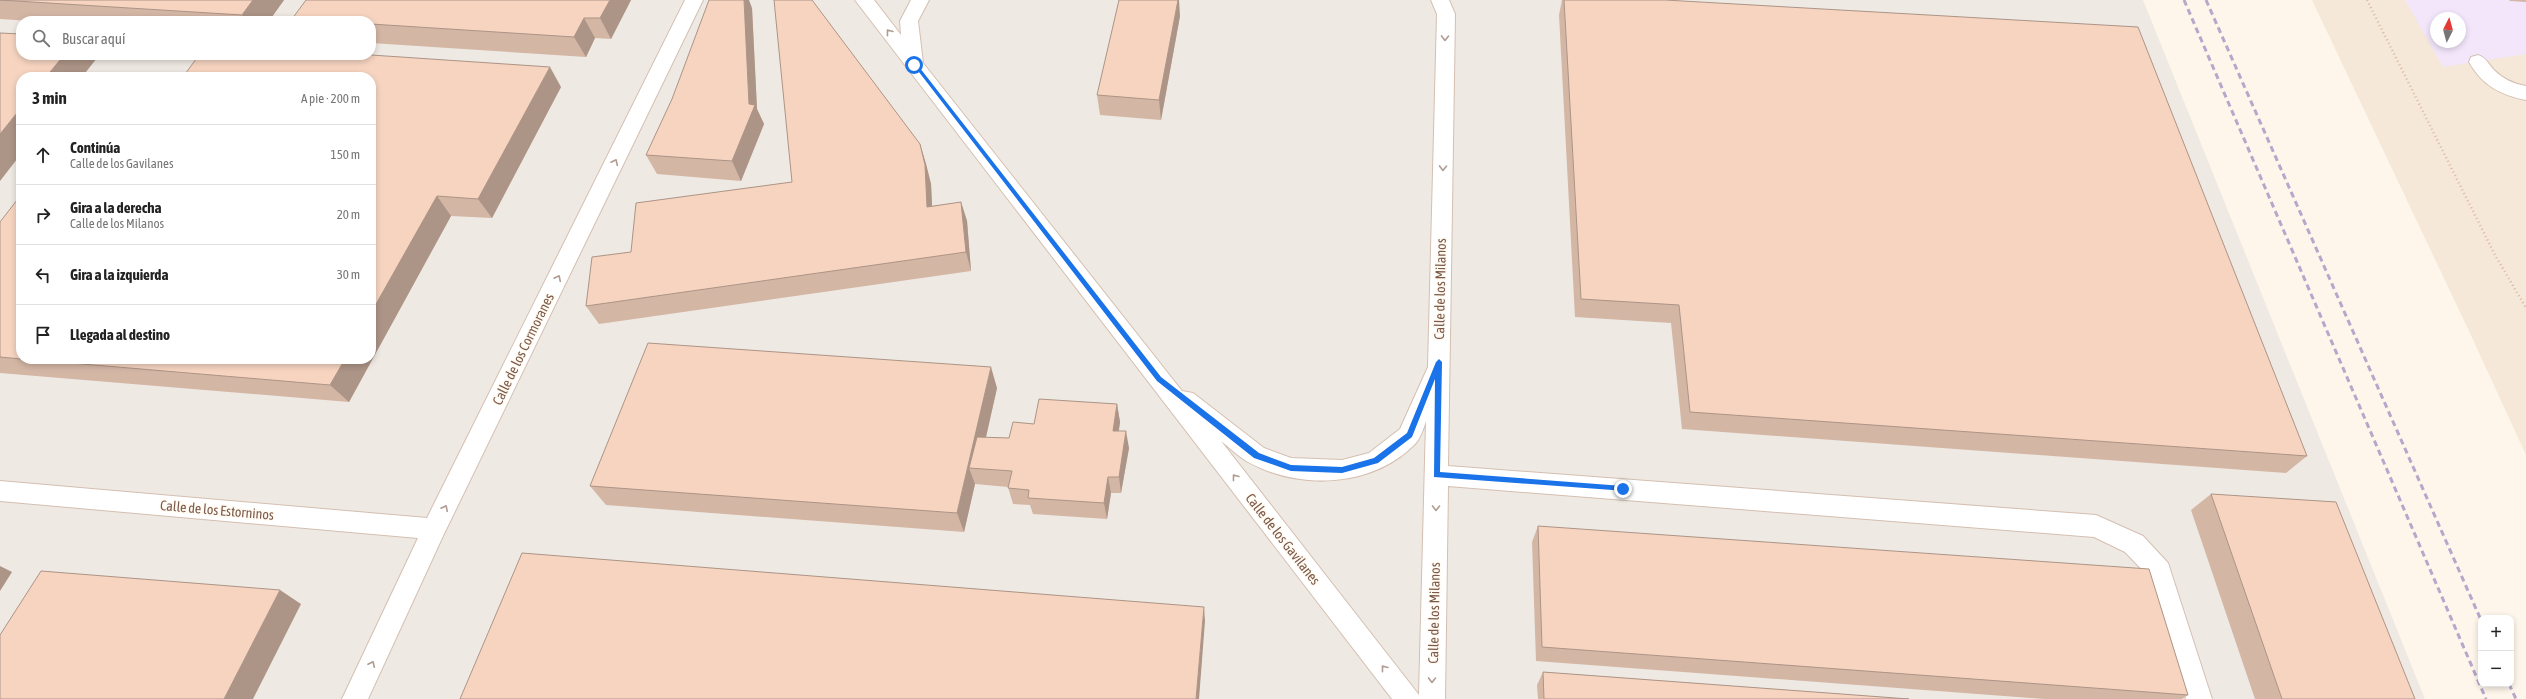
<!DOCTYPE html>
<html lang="es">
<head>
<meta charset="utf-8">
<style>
  :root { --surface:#fff; --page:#f6f6f6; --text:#222; --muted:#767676; --line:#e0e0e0 }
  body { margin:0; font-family:"Asap Condensed",sans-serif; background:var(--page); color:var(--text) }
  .controls { position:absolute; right:12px; bottom:12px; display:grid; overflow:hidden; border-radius:8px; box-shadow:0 2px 6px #0003 }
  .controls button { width:36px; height:36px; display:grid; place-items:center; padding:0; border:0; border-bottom:1px solid var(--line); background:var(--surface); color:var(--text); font:20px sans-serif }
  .compass { position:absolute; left:2430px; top:12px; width:36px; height:36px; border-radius:50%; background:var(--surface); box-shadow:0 2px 6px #0003; rotate:6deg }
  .stop { position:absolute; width:12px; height:12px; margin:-9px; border:3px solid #1a73e8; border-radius:50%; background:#fff }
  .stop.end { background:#1a73e8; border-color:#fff; box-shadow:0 1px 4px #0008 }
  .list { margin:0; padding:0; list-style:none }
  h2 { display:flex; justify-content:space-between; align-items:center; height:52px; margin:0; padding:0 16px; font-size:17px }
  h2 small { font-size:13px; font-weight:400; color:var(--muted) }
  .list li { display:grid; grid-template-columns:26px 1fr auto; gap:12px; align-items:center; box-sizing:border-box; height:60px; padding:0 16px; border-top:1px solid var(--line) }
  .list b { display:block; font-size:15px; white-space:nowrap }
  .list p { margin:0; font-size:13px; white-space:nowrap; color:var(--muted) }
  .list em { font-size:13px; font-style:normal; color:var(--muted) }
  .icon { flex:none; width:22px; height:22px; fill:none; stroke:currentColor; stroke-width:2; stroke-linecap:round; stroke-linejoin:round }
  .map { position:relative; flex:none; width:2526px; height:699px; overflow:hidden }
  .search { position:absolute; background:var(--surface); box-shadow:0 2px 6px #0003; left:16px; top:16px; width:360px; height:44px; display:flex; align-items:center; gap:10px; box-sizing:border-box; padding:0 14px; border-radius:16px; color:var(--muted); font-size:15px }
  .panel { position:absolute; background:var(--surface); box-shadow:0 2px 6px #0003; left:16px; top:72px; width:360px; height:292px; border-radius:16px }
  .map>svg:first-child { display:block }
  .residential { fill:#f6e8d8; fill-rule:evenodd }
  .industrial { fill:#efe9e3; fill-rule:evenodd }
  .education { fill:#f3e6fb; fill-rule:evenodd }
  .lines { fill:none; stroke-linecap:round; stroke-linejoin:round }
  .minor-casing { stroke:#d4bfb1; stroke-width:2 }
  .path { stroke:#dcb6a2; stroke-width:2.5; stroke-dasharray:1 3; stroke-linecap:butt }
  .minor { fill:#fff; fill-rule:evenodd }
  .rail { stroke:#b8a6cb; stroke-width:3; stroke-dasharray:6 4; stroke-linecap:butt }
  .wall { fill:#d4b6a5 }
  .shaded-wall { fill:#ac9486 }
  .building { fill:#f6d4c0; stroke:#ac9486 }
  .oneway { stroke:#b09c92 }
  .route { fill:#1a73e8 }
  .labels { text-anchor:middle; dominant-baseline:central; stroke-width:3; stroke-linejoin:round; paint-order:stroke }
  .street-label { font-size:14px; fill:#7c5a4a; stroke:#fffaf2 }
</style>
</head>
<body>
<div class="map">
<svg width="2526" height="699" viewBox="0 0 2526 699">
  <rect width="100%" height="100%" fill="#fef6ea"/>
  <path class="residential" d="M2312 0H2526V455L2469 331ZM2436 18H2460V42H2436Z"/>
  <path class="industrial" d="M0 0H2143L2425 699H0ZM21 21H371V55H21ZM21 77H371V359H21Z"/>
  <path class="education" d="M2405 0H2526V54L2443 67ZM2436 18H2460V42H2436Z"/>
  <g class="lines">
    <g class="minor-casing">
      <g id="minor">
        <path d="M685 0H703L443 536 368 699H342L418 538 0 501V481L427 518Z"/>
        <path d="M855 0H874L901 35 900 21 911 0H929L918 21 923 63 1182 391 1193 393 1264 448 1291 458 1342 460 1369 453 1400 429 1428 367 1437 14 1431 0H1449L1455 14 1448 466 2096 515 2143 536 2168 563 2212 699H2186L2149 577 2125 552 2094 537 1448 486 1445 699H1392ZM1426 421 1419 695 1221 441C1230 448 1239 457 1248 462 1301 491 1374 487 1416 443 1421 437 1424 427 1426 421Z"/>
        <path d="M2478 55C2487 58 2488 64 2494 70 2503 79 2514 84 2526 86V100C2500 95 2482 85 2469 62L2471 57Z"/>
      </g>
    </g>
    <path class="path" d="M2367 0 2495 255 2526 308"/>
    <use href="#minor" class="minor"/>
    <g class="rail">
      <path d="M2184 0 2486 699"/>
      <path d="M2206 0 2481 620"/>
      <path d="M2509 684 2516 699"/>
    </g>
  </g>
  <g class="wall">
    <path d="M0 0H284L269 21H31L0 19Z"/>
    <path d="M631 0 611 39 595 38 586 57 371 43V21H294L292 19Z"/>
    <path d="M1562 0H1665L2307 456 2286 473 1682 429 1671 323 1575 317 1559 15Z"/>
    <path d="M2509 0H2526V2L2510 1Z"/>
    <path d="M752 8 757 109 764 124 741 181 657 174 646 155Z"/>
    <path d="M1180 16 1161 120 1100 115 1097 95Z"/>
    <path d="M561 87 492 218 451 216 349 402 0 373V222L21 359Z"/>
    <path d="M920 144 926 164 931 184 932 206 961 202 967 221 971 271 599 324 586 306 631 252 792 182Z"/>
    <path d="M997 388 986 437 1009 438 1034 424 1117 404 1120 422 1119 431 1129 448 1121 493H1111L1107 519 1033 514 1030 505 1013 504 1008 487 975 484 964 532 606 505 590 486Z"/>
    <path d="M2211 494 2415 699H2255L2191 510Z"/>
    <path d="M1538 526 2188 695 2182 699H2044L1536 661 1532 542Z"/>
    <path d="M1543 672 1909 699H1538L1537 685Z"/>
  </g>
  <g class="shaded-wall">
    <path d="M253 0H284L269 21H247L242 15Z"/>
    <path d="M610 0H631L611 39 600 18Z"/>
    <path d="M744 0H749L752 8 757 109 764 124 741 181 732 161 749 104Z"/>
    <path d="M1178 0H1179L1180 16 1161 120 1159 100Z"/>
    <path d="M584 18 595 38 586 57 574 37Z"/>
    <path d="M64 55H95L97 58 82 77H46Z"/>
    <path d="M550 67 561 87 492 218 478 199Z"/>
    <path d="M21 108V154L0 181V134Z"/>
    <path d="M920 144 926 164 931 184 933 226 927 207Z"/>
    <path d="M437 196 451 216 349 402 330 385 345 359H371V313Z"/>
    <path d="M961 202 967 221 971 271 966 252Z"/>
    <path d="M991 367 997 388 979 468H969L975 484 964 532 957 513Z"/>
    <path d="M1117 404 1120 422 1116 448 1113 431Z"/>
    <path d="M1126 431 1129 448 1121 493 1119 477Z"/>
    <path d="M1108 477 1111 493 1107 519 1104 503Z"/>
    <path d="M0 566 12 572 0 591Z"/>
    <path d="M280 590 301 604 253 699H224Z"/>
    <path d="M1204 607 1205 621 1199 699H1196Z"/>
  </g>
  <g class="building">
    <path d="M0 0H253L242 15Z"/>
    <path d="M306 0H610L600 18H584L574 37 371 24V21H321L292 19Z"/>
    <path d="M709 0H744L749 104 755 105 732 161 646 155 672 99Z"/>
    <path d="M774 0H812L920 144 925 165 927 207 961 202 966 252 586 306 592 257 631 252 636 203 792 182Z"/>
    <path d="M1119 0H1178L1159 100 1097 95Z"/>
    <path d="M1564 0H1665L2138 27 2307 456 1690 412 1679 305 1581 299Z"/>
    <path d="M0 33 21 34V55H64L46 77H21V108L0 134Z"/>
    <path d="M199 55H371L550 67 478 199 437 196 371 313V77H183Z"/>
    <path d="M21 195V359L0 357V222Z"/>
    <path d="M648 343 991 367 957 513 590 486Z"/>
    <path d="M23 359H345L330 385Z"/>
    <path d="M1039 399 1117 404 1113 431H1126L1119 477H1108L1104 503 1028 498 1029 490 1008 488 1012 471 969 468 977 437 1009 438 1013 422 1034 424Z"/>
    <path d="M2211 494 2336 502 2415 699H2282Z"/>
    <path d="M1538 526 2149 569 2188 695 1542 647Z"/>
    <path d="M522 553 1204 607 1196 699H460Z"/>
    <path d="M41 571 280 590 224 699H0V635Z"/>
    <path d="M1543 672 1909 699H1544Z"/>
  </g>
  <defs><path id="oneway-chevron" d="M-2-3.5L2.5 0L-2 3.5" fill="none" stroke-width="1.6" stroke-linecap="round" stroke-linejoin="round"/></defs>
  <g class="oneway">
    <use href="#oneway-chevron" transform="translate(889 32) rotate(-128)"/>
    <use href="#oneway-chevron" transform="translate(1445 38) rotate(91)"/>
    <use href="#oneway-chevron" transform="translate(615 162) rotate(-64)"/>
    <use href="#oneway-chevron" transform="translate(1443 168) rotate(91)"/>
    <use href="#oneway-chevron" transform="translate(558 278) rotate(-64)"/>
    <use href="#oneway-chevron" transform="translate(1235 477) rotate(-128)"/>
    <use href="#oneway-chevron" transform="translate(445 508) rotate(-64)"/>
    <use href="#oneway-chevron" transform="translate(1436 508) rotate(91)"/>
    <use href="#oneway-chevron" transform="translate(372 664) rotate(-65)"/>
    <use href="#oneway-chevron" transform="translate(1384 668) rotate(-128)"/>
    <use href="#oneway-chevron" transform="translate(1432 680) rotate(91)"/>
  </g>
  <path class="route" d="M912 63H916L1161 377 1259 453 1291 465 1342 467 1374 458 1407 433 1436 362 1439 359 1442 362 1440 472 1623 486 1626 487V491L1434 477 1435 379 1412 437 1378 463 1342 473 1291 471 1254 458 1157 381Z"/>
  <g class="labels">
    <g class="street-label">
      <text transform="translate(1440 289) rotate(-89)">Calle de los Milanos</text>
      <text transform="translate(523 349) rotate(-64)">Calle de los Cormoranes</text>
      <text transform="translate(217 510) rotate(5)">Calle de los Estorninos</text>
      <text transform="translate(1283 539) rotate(52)">Calle de los Gavilanes</text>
      <text transform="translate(1434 613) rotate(-89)">Calle de los Milanos</text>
    </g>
  </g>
</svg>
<div class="controls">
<button>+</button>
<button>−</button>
</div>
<svg class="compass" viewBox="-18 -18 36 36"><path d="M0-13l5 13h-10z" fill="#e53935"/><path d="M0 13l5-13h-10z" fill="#767676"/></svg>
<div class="stop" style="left:914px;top:65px"></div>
<div class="stop end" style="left:1623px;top:489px"></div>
<div class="search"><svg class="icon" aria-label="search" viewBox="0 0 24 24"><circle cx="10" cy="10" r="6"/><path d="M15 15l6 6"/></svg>Buscar aquí</div>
<section class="panel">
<h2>3 min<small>A pie · 200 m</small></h2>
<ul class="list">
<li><svg class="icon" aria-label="ahead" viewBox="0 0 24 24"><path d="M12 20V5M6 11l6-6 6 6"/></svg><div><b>Continúa</b><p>Calle de los Gavilanes</p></div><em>150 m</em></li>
<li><svg class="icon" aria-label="right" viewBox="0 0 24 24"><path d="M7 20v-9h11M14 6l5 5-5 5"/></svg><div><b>Gira a la derecha</b><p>Calle de los Milanos</p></div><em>20 m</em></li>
<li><svg class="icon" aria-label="left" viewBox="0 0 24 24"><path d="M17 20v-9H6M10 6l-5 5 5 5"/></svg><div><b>Gira a la izquierda</b></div><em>30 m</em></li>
<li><svg class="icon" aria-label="arrive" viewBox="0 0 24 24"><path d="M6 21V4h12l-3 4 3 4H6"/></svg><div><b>Llegada al destino</b></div></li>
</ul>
</section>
</div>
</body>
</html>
